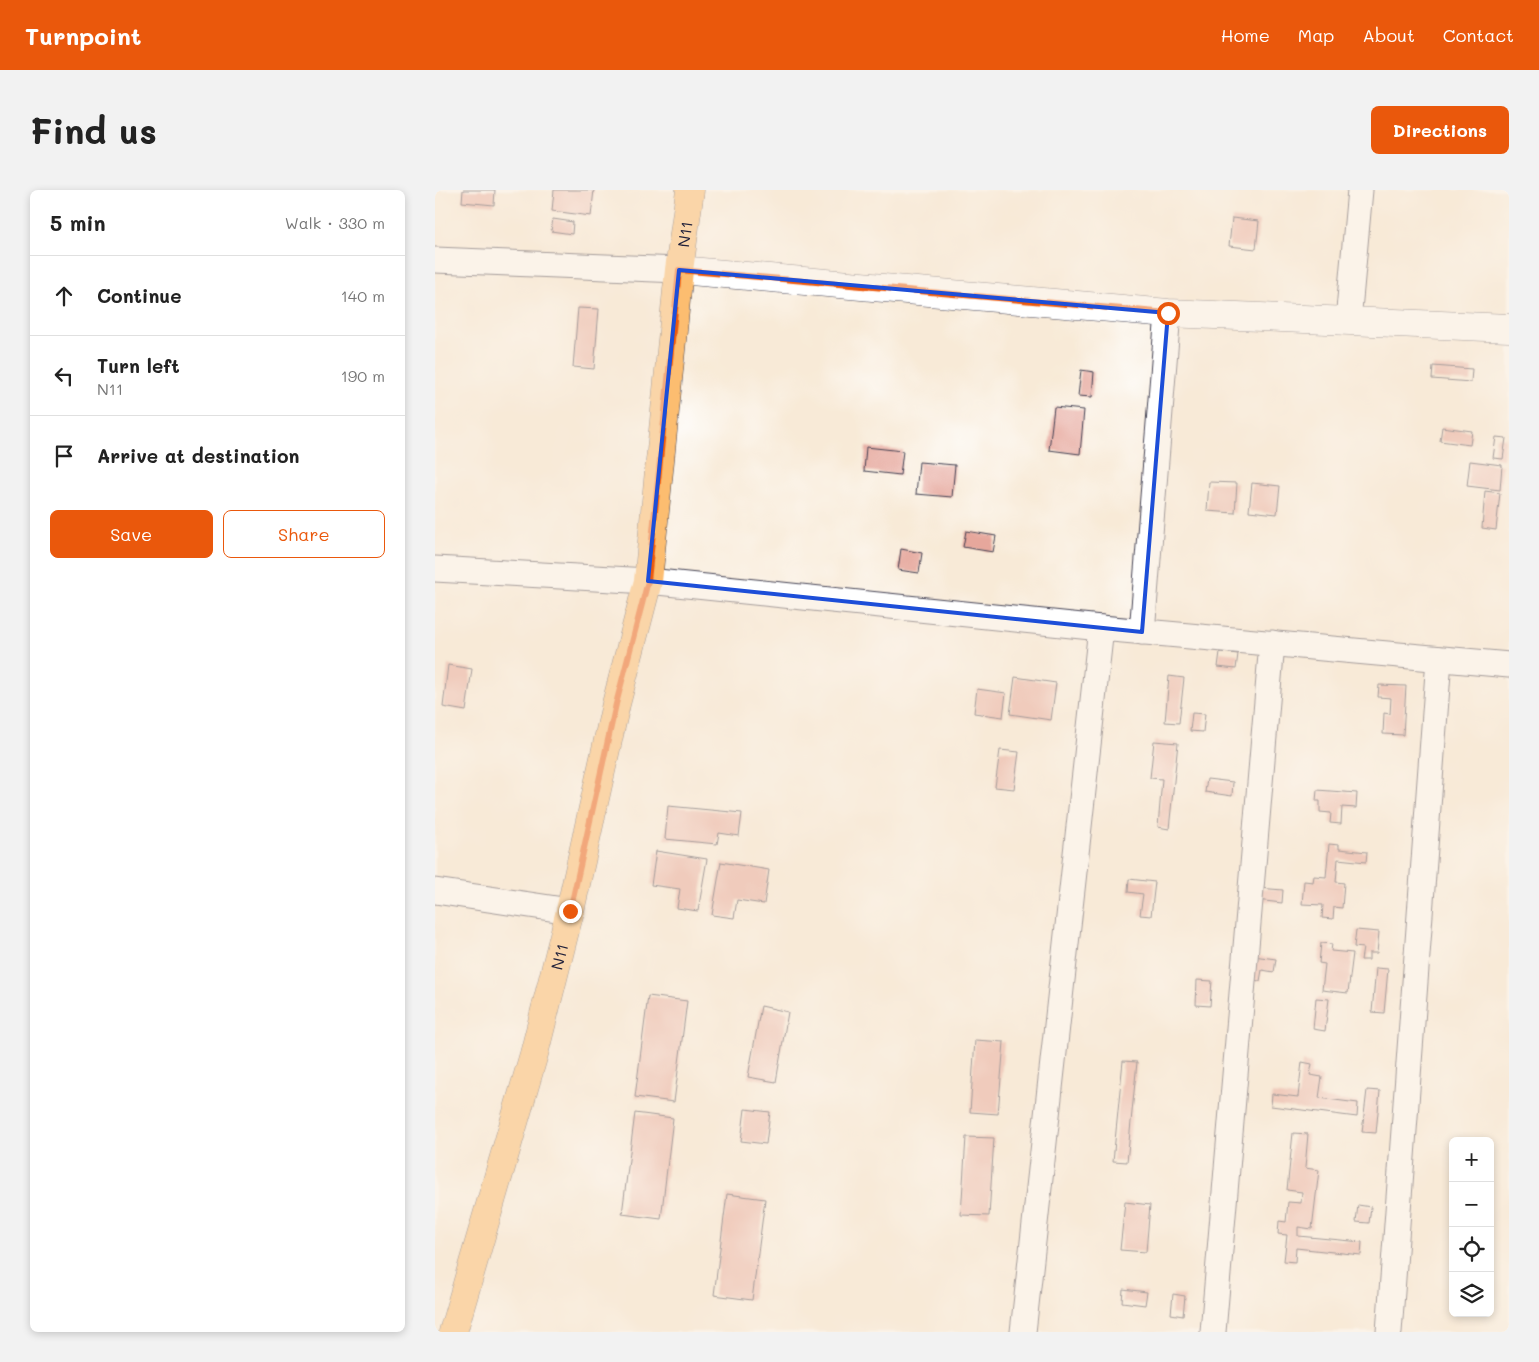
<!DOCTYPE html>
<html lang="en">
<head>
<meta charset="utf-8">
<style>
  :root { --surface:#fff; --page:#f2f2f2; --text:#222; --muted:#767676; --line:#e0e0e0; --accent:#ea580c }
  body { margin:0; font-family:Mali,sans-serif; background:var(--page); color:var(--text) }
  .controls { position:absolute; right:15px; bottom:15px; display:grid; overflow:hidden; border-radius:8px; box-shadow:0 2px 8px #0003 }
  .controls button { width:45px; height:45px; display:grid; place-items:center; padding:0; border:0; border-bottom:1px solid var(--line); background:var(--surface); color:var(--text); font:25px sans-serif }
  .stop { position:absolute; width:15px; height:15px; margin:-11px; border:4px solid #ea580c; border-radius:50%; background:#fff }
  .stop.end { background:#ea580c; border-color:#fff; box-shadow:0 1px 5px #0008 }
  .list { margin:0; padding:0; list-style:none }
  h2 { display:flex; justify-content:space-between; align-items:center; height:65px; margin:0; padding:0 20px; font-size:21px }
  h2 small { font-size:16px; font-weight:400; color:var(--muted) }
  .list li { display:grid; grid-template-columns:32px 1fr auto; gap:15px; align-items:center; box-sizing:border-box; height:80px; padding:0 20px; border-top:1px solid var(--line) }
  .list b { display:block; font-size:19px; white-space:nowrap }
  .list p { margin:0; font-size:16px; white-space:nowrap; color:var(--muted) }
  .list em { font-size:16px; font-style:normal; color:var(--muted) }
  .actions { display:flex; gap:10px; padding:15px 20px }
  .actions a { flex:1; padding:11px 0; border:1px solid var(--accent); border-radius:8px; text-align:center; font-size:18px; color:var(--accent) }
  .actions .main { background:var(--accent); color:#fff }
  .icon { flex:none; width:28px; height:28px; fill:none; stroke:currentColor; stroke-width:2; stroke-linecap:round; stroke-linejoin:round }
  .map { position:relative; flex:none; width:1074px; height:1142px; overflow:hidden; border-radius:8px }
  header { display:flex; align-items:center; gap:30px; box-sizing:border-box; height:70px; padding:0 25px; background:var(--accent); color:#fff }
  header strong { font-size:24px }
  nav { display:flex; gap:28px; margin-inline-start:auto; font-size:18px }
  .intro { display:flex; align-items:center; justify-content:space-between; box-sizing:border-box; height:120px; padding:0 30px }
  h1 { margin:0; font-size:35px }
  .button { padding:12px 22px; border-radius:8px; background:var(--accent); color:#fff; font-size:18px; font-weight:700 }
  main { display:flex; gap:30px; padding:0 30px }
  aside { flex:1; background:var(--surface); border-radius:8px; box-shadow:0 2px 8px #0003 }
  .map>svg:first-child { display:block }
  .building { fill:#e6a79c }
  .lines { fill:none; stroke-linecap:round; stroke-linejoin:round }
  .minor-casing { stroke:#424052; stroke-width:27 }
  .tertiary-casing { stroke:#424052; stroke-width:29 }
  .primary-casing { stroke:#424052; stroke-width:29 }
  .minor { stroke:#fff; stroke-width:25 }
  .tertiary { stroke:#fff; stroke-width:28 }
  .primary { stroke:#fcbd6f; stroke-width:28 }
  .route { stroke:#ea580c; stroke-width:6 }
  .marked { fill:none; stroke:#1d4ed8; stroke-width:4; stroke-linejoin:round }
  .labels { text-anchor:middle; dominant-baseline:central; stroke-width:4; stroke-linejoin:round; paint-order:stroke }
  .street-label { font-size:16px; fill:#22223b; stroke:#fff }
</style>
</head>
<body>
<header>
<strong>Turnpoint</strong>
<nav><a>Home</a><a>Map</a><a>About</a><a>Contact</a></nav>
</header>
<div class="intro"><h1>Find us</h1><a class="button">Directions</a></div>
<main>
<aside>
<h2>5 min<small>Walk · 330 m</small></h2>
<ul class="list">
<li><svg class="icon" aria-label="ahead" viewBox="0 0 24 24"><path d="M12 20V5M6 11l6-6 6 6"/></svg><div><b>Continue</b></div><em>140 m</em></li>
<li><svg class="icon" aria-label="left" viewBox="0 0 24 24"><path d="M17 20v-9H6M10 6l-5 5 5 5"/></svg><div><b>Turn left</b><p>N11</p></div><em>190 m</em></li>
<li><svg class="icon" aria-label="arrive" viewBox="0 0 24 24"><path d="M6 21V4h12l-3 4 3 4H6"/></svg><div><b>Arrive at destination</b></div></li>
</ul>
<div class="actions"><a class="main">Save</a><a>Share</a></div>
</aside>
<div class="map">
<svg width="1074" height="1142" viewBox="0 0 1074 1142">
  <rect width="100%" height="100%" fill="#fff"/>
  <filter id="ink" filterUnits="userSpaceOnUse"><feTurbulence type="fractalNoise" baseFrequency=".02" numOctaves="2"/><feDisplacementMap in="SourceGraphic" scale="10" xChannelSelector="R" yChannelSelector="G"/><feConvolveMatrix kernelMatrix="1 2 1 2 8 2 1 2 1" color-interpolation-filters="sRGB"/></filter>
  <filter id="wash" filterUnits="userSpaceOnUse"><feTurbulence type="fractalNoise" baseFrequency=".0096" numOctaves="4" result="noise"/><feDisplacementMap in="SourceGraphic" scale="20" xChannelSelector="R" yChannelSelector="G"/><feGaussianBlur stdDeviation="1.12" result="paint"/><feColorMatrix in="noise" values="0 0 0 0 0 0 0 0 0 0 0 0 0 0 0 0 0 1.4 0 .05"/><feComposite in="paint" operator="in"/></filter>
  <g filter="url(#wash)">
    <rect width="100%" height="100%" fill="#f8ead7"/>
    <g id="blocks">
      <g class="building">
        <path d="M28 0H60L59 15 27 12Z"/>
        <path d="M119 0H159L156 26 117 21Z"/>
        <path d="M797 28 824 31 821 59 794 56Z"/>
        <path d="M118 29 138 32 137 44 116 41Z"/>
        <path d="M143 118 164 119 159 179 138 177Z"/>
        <path d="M998 176 1037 179 1036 192 997 189Z"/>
        <path d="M646 180 659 182 657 207 643 206Z"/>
        <path d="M619 217 649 220 645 264 614 260Z"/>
        <path d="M1007 237 1037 241 1035 255 1005 251Z"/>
        <path d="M1061 247 1071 248 1068 269 1058 268Z"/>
        <path d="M431 257 468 261 465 285 429 281Z"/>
        <path d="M1035 271 1067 275 1065 300 1032 296Z"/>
        <path d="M484 272 520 275 517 307 481 304Z"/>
        <path d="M774 292 802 293 800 323 772 321Z"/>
        <path d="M817 293 845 296 842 324 814 321Z"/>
        <path d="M1050 301 1065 303 1061 340 1047 338Z"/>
        <path d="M531 341 561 346 558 362 528 357Z"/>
        <path d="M466 359 487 363 484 383 463 380Z"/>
        <path d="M785 462 803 464 801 479 783 477Z"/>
        <path d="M13 475 37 479 31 521 8 517Z"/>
        <path d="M734 486 749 488 744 533 730 532Z"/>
        <path d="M580 487 621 493 616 530 575 524Z"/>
        <path d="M944 495 971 496 968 545 948 544 949 523 955 524 956 508 943 507Z"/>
        <path d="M542 499 571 503 568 527 539 523Z"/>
        <path d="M757 523 770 524 768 542 755 541Z"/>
        <path d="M719 551 743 553 734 639 723 637 727 589 715 588Z"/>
        <path d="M565 560 584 562 579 599 560 597Z"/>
        <path d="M772 589 798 592 797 606 770 602Z"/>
        <path d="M882 600 922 603 921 618 907 617 906 634 895 633 896 623 885 622V611H881Z"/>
        <path d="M233 616 307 623 304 646 284 643 282 654 230 649Z"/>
        <path d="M894 654 904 655V659L932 662 931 672 903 669 901 692 909 693 907 718 899 717 898 729 887 728 888 715 867 714 869 691 878 692 879 686 891 687Z"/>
        <path d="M221 661 272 669 263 721 242 718 245 699 216 695Z"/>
        <path d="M286 672 334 680 329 714 302 710 299 728 277 725Z"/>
        <path d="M694 689 720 692 716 726 705 725 708 704 693 702Z"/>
        <path d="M823 698 848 700 847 713 821 710Z"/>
        <path d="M921 740 944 742 942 763H934V770H926L928 758 919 757Z"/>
        <path d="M886 753 897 754 896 761 918 763 913 803 887 800 890 774 884 773Z"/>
        <path d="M818 766 841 769 839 782 827 780 825 791 815 790Z"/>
        <path d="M941 778 953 779 949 823 937 822Z"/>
        <path d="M762 790 777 791 775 816 761 815Z"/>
        <path d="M213 806 252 811 239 912 200 907Z"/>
        <path d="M881 808 894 809 890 841 878 839Z"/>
        <path d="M326 816 353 822 341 892 313 887Z"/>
        <path d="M540 850 569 852 563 924 535 922Z"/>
        <path d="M688 871 702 872 692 972 678 971Z"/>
        <path d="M867 872 877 874 875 885 887 887 884 908 923 913 922 927 836 916 837 904 863 907Z"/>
        <path d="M932 900 945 901 941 943 927 942Z"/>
        <path d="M310 919 335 922 331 954 306 951Z"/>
        <path d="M200 923 238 928 226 1029 187 1024Z"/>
        <path d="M858 943 873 944 870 978 884 980 877 1039 863 1037V1046L927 1052 926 1065 861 1058 860 1072 849 1071 852 1045 843 1044 844 1031 851 1032 853 1012 866 1013 867 1002 852 1000Z"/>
        <path d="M531 947 559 948 554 1026 526 1025Z"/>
        <path d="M292 1004 330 1009 317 1110 279 1105Z"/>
        <path d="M690 1012 715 1015 711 1062 685 1060Z"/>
        <path d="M923 1015 936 1017 934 1033 921 1032Z"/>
        <path d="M688 1099 712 1102 710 1115 687 1112Z"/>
        <path d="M738 1104 750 1106 748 1126 736 1124Z"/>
      </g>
    </g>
  </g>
  <g filter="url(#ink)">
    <use href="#blocks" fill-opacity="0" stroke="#424052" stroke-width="1"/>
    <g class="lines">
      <g class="minor-casing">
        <g id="minor">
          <path d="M0 70 244 80"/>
          <path d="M913 131 925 0"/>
          <path d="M0 379 213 391 666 438 1074 475"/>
          <path d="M707 442 733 123"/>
          <path d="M0 701 135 721"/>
          <path d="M588 1142 666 438"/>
          <path d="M778 1142 837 453"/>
          <path d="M954 1142 1004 469"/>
        </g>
      </g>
      <g class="tertiary-casing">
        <path id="tertiary" d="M244 80 733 123 1074 138"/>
      </g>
      <g class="primary-casing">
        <g id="primary">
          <path id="s1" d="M18 1142 99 864 135 721 181 514 213 391 244 80 255 0"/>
        </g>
      </g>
      <use href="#minor" class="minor"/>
      <use href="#tertiary" class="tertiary"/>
      <use href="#primary" class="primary"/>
    </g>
  </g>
  <g class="lines" filter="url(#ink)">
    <path class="route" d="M135 721 181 514 213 391 244 80 733 123"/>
  </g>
  <path d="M0 0H1074V1142H0ZM244 80 733 123 707 442 213 391Z" fill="#f8ead7" fill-opacity=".55" fill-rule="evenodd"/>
  <path class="marked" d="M244 80 733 123 707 442 213 391Z"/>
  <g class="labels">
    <g class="street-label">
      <text stroke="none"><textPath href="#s1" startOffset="1125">N11</textPath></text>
      <text stroke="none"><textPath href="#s1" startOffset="390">N11</textPath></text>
    </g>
  </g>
</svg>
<div class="controls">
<button>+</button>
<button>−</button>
<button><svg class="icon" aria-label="locate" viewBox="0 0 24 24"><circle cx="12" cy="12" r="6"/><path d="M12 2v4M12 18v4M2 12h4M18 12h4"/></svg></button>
<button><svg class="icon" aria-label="layers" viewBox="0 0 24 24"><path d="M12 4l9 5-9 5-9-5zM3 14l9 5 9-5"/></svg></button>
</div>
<div class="stop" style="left:733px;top:123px"></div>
<div class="stop end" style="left:135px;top:721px"></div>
</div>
</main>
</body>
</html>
